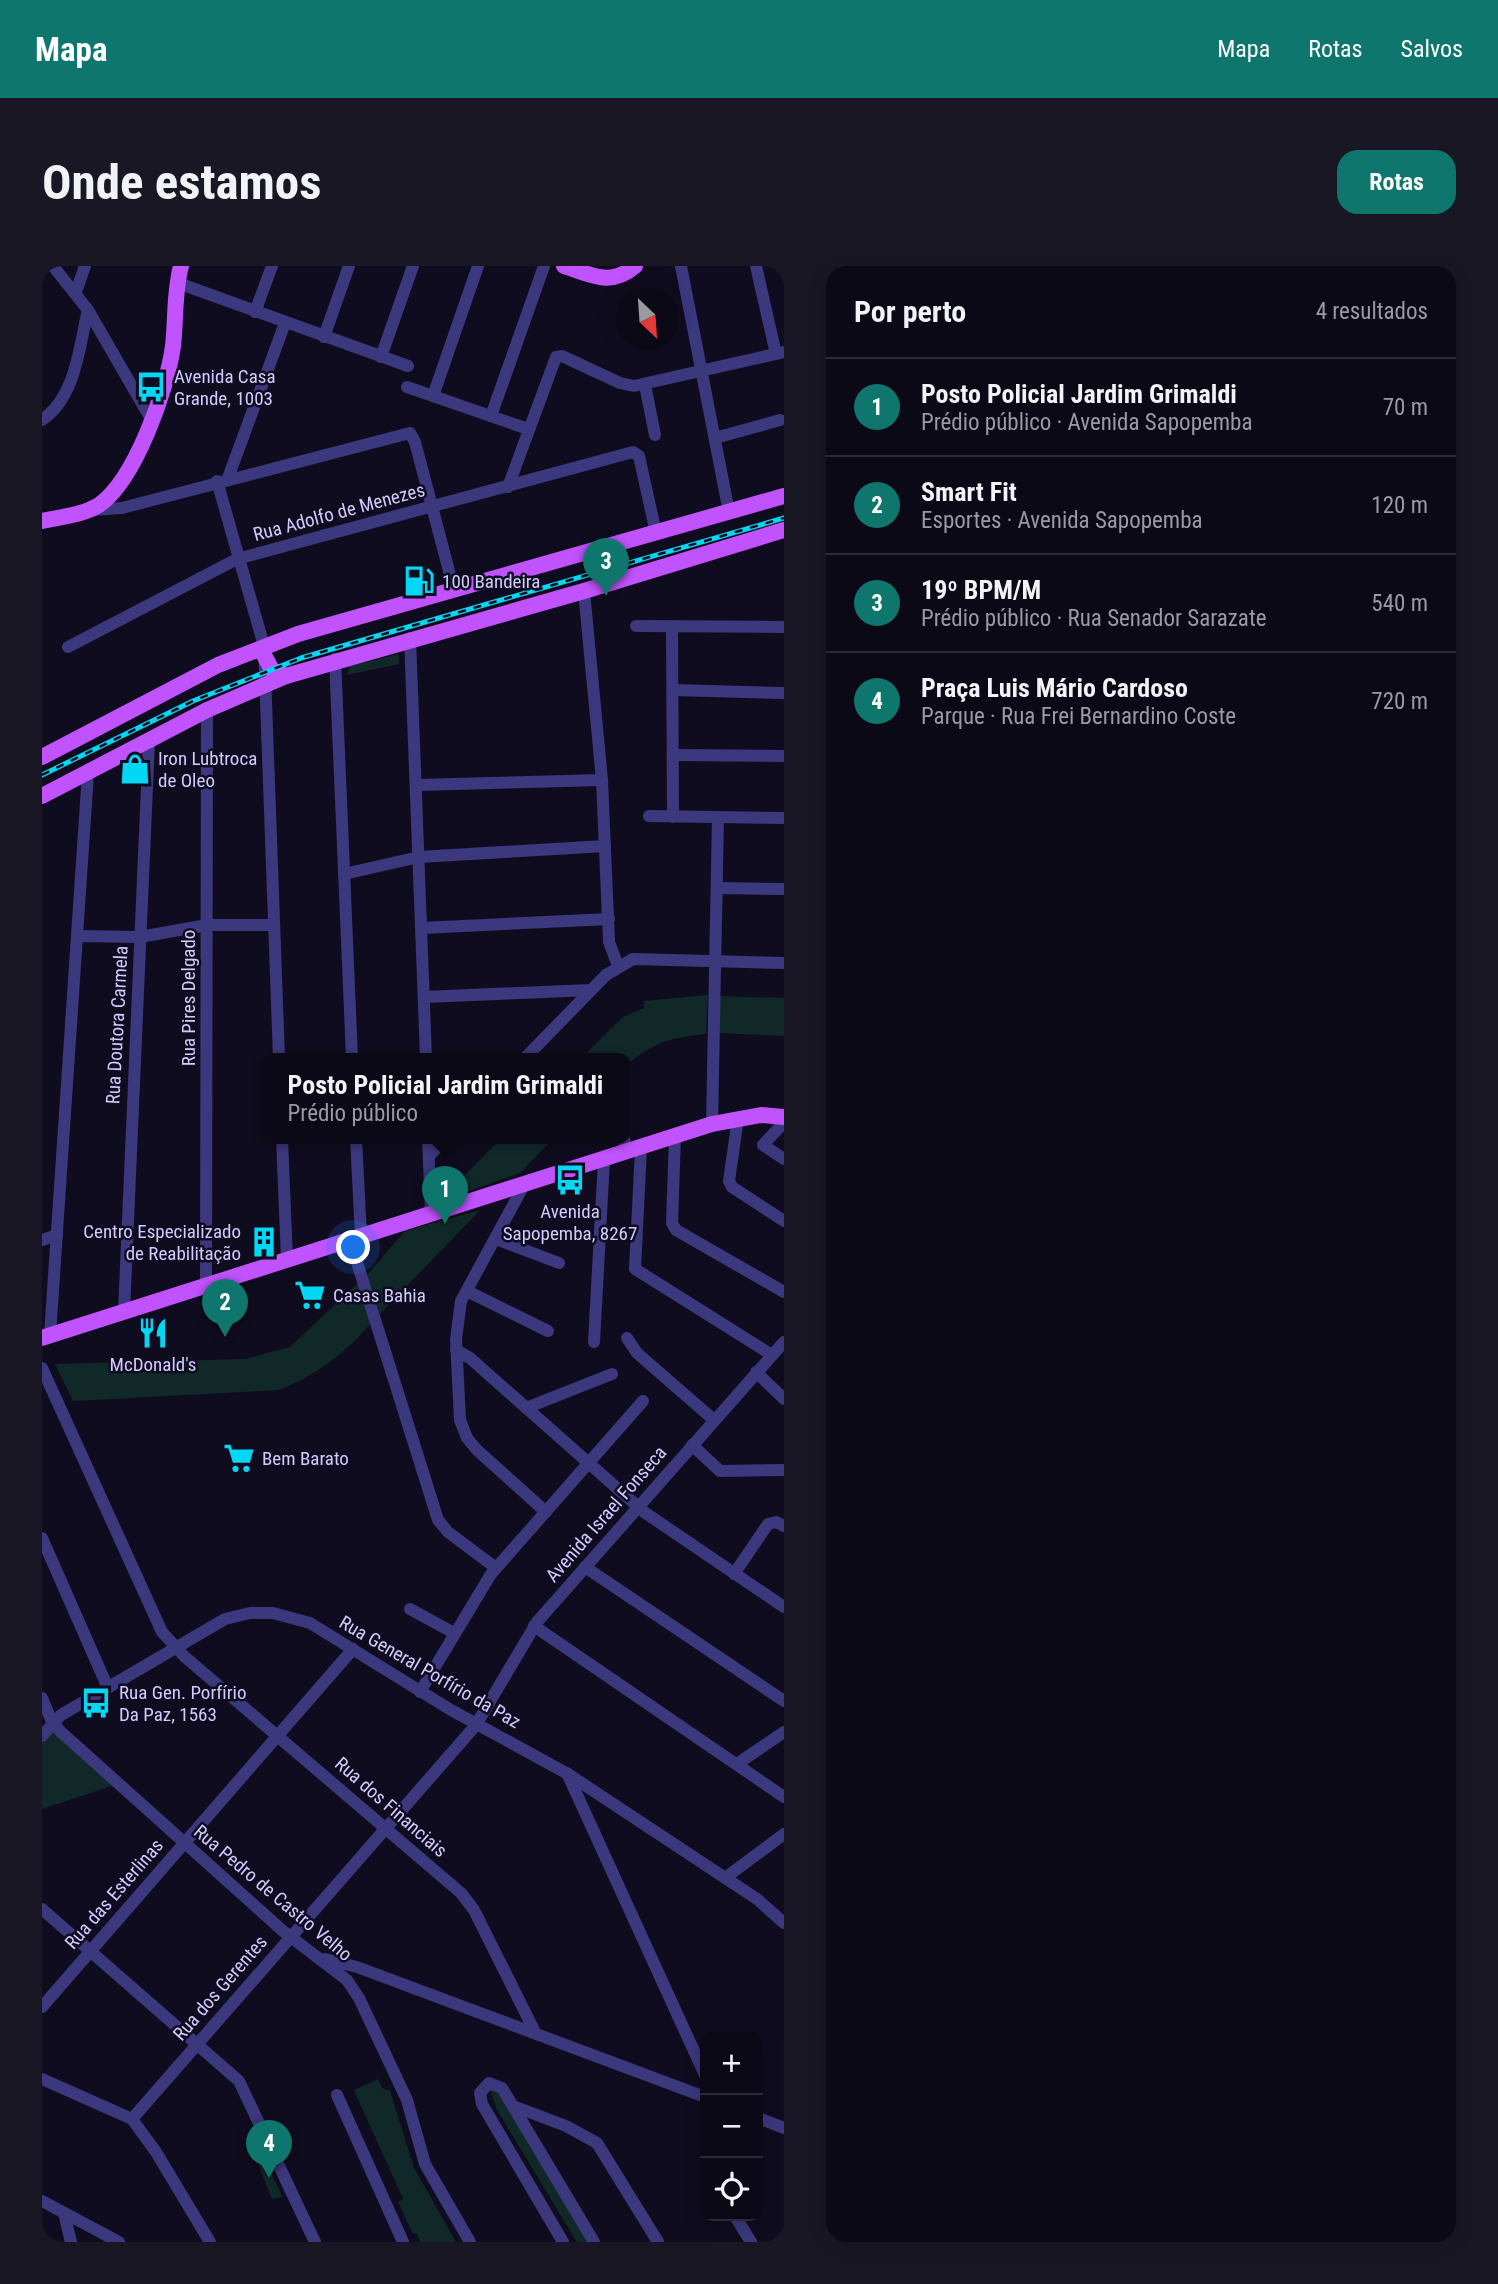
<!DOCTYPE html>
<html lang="pt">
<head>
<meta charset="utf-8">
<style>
  :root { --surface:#0c0917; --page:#1a1724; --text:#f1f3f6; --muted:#9a9aa1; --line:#2c2a36; --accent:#0f766e }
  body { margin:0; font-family:"Roboto Condensed",sans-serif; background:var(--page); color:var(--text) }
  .controls { position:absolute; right:21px; bottom:21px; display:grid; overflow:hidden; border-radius:14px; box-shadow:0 4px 18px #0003 }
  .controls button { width:63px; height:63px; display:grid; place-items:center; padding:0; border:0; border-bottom:2px solid var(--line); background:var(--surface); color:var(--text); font:35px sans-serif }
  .compass { position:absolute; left:574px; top:21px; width:63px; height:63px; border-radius:50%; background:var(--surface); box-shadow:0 4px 18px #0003; rotate:155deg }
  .you { position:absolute; left:312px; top:982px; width:24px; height:24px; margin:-18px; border:5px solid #fff; border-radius:50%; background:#1a73e8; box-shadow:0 0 0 10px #1a73e833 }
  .badge { display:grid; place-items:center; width:46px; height:46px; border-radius:50%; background:var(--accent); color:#fff; font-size:23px; font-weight:700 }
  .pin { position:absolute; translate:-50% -58px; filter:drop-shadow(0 2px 4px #0008) }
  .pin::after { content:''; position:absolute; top:37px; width:24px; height:21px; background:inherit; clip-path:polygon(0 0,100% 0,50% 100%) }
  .popup { position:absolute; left:218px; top:787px; width:371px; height:91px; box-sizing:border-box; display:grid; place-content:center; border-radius:14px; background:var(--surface); filter:drop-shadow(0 2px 5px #0005); font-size:23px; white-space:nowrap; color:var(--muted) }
  .popup b { font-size:26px; color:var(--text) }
  .popup::after { content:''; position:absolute; left:50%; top:100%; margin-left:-14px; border:14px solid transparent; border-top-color:var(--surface) }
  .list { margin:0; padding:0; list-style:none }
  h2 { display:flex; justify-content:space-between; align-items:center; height:91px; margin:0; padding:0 28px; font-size:30px }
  h2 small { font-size:23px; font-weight:400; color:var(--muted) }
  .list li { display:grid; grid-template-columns:46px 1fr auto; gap:21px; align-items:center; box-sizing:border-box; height:98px; padding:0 28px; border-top:2px solid var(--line) }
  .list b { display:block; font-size:26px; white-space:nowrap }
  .list p { margin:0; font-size:23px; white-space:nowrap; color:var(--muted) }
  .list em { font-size:23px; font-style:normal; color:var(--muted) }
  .icon { flex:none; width:38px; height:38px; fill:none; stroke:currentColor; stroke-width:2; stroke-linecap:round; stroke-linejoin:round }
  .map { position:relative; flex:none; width:742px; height:1976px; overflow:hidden; border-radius:21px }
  header { display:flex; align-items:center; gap:42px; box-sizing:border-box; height:98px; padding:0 35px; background:var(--accent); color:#fff }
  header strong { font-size:33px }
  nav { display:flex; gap:38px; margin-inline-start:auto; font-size:24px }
  .intro { display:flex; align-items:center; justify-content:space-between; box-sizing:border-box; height:168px; padding:0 42px }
  h1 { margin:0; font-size:49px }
  .button { padding:18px 32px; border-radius:21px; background:var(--accent); color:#fff; font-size:24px; font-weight:700 }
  main { display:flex; gap:42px; padding:0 42px }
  aside { flex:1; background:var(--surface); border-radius:21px; box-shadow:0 4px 18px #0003 }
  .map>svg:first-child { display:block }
  .green { fill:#102928 }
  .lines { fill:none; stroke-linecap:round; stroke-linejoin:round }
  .minor { stroke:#3b387d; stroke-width:12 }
  .major { stroke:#c053fd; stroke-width:16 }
  .rail-casing { stroke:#03d7f3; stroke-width:5 }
  .rail { stroke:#100c1f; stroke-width:2.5; stroke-dasharray:8; stroke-linecap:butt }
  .labels { text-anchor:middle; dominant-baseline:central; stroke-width:5; stroke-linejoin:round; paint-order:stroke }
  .poi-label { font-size:19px; fill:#d1cbfe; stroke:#100c1f; text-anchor:start }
  .street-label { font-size:19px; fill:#d1cbfe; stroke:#100c1f }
</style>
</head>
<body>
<header>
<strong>Mapa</strong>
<nav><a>Mapa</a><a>Rotas</a><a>Salvos</a></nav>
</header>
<div class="intro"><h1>Onde estamos</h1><a class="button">Rotas</a></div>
<main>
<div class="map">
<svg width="742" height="1976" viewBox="0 0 742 1976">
  <rect width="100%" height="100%" fill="#100c1f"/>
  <g class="green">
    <path d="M357 388V398L305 409 308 400Z"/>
    <path d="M666 729 664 768C627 772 612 776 583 800V792H539L581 751 602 742V735Z"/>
    <path d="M676 730 742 732V770L675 767Z"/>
    <path d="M459 872H512L478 907 398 935Z"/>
    <path d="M438 944 338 1048 325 1009 363 965Z"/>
    <path d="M318 1015 331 1055C303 1087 277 1108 237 1124L31 1135 13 1098 204 1093 248 1081Z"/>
    <path d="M10 1456 76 1518 0 1543V1477Z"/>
    <path d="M336 1813 340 1822 348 1825 372 1902 414 1976H378L375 1967 371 1968 356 1936 361 1933 312 1824Z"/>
    <path d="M456 1818 524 1918 558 1976H535L455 1844 448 1824Z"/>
    <path d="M222 1890 240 1931 230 1933 214 1893Z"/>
  </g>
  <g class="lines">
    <g class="minor">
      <path d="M11 0 46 44 109 153"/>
      <path d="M639 0 687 246"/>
      <path d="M714 0 734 88"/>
      <path d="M136 17 366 100"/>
      <path d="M34 26 43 0"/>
      <path d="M213 46 230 0"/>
      <path d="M282 71 307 0"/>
      <path d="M339 91 371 0"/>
      <path d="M603 119 613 169"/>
      <path d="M365 121 486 163"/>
      <path d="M391 130 436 0"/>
      <path d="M449 150 502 0"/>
      <path d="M0 154C34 131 37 81 46 44"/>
      <path d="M673 172 738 154"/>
      <path d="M186 212 243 57"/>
      <path d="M175 215 222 380 237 792"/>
      <path d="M466 221 514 91 520 90 578 117 592 120 742 86"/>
      <path d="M48 244 80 242 368 167 373 176 412 324"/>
      <path d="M542 325 560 514 567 676 576 700"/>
      <path d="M594 360 742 361"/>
      <path d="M630 361 631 551"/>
      <path d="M368 372 384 792"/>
      <path d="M26 381 195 293 591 186 597 190 614 267"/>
      <path d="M293 393 310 792"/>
      <path d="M631 424 742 427"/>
      <path d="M632 489 742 490"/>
      <path d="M375 519 560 514"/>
      <path d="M607 550 742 552"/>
      <path d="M302 608 377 591 563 580"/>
      <path d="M677 622 742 623"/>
      <path d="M379 662 567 653"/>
      <path d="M35 670 98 671 165 659H232"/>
      <path d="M382 731 548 724"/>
      <path d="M483 792 564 709 591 693 742 697"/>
      <path d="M696 852 687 915 690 921 742 955"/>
      <path d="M742 856 721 879 742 893"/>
      <path d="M670 858 676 552"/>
      <path d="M633 871 630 957 634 964 742 1026"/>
      <path d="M240 872 245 994"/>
      <path d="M314 872 319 970"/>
      <path d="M386 872 389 948"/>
      <path d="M582 872 584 887"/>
      <path d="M599 882 593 1003 730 1089"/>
      <path d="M387 890 404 872"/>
      <path d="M482 919 419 1035 414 1073 418 1154 425 1172 435 1184 504 1246"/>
      <path d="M454 973 517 997"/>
      <path d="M0 974 15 969"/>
      <path d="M308 974 396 1254 406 1266 454 1302"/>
      <path d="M164 1020 165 444"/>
      <path d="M425 1025 506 1065"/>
      <path d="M82 1046 107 475"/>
      <path d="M8 1069 46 507"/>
      <path d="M585 1072 595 1087 672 1154"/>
      <path d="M552 1076 562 894"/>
      <path d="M414 1084 428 1092 602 1246 742 1341"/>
      <path d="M0 1102 120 1366 143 1391 419 1627 432 1644 493 1766"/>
      <path d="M714 1106 742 1133"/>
      <path d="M484 1142 570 1108"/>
      <path d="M650 1179 678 1205 742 1204"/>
      <path d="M0 1272 66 1422"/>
      <path d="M543 1301 742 1435"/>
      <path d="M692 1308 726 1258 734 1256 742 1260"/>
      <path d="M368 1343 412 1367"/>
      <path d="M492 1360 742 1531"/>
      <path d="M378 1426 449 1308 601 1135"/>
      <path d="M0 1432 10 1456 19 1466 241 1665 305 1714 317 1732 365 1834 383 1898 428 1976"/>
      <path d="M0 1470 19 1449 183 1353 208 1347H231L268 1357 409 1444 526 1508 715 1633 742 1657"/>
      <path d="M695 1498 742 1466"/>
      <path d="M525 1507 663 1809"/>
      <path d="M683 1612 742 1568"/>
      <path d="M0 1643 197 1815 273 1976"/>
      <path d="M283 1693 315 1701 663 1831"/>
      <path d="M0 1741 311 1383"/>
      <path d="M0 1813 90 1853 114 1886 168 1976"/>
      <path d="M295 1829 361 1976"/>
      <path d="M471 1840 524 1860 555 1877 616 1976"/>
      <path d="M716 1852 742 1862"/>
      <path d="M90 1853 434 1459 495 1356 742 1076"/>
      <path d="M0 1935 77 1976"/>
      <path d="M22 1947 29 1976"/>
      <path d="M693 1950 709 1976"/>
      <path d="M521 1976 440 1838 438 1827 447 1817 460 1822 552 1976"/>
    </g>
    <g class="major">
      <path d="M522 0C549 9 569 21 593 0"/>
      <path d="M0 255C18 251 41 249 57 239 93 214 125 124 131 80 134 54 132 26 139 0"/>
      <path d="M222 389 230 404 244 410"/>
      <path d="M0 491 176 399 256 368 742 230"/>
      <path d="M0 530 165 444 244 410 542 325 742 264"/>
      <path d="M0 1072 670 858 719 849 742 851"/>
    </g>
    <g class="rail-casing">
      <path id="rail" d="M0 509 151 435 259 392 742 252"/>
    </g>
    <use href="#rail" class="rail"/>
  </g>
  <defs>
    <g id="bus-bare" transform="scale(2.415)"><path d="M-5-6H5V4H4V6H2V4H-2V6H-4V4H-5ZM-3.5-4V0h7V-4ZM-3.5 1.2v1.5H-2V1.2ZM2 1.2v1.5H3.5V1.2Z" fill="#03d7f3" stroke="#100c1f" stroke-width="2.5" paint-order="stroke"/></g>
    <g id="fuel-bare" transform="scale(2.415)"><path d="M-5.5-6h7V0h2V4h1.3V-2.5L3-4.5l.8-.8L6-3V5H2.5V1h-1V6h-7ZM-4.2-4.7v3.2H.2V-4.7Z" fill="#03d7f3" stroke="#100c1f" stroke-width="2.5" paint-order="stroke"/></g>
    <g id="shop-bare" transform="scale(2.415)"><path d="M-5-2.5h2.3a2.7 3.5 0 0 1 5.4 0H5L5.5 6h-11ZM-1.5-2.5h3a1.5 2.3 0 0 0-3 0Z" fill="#03d7f3" stroke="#100c1f" stroke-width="2.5" paint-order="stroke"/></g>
    <g id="building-bare" transform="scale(2.415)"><path d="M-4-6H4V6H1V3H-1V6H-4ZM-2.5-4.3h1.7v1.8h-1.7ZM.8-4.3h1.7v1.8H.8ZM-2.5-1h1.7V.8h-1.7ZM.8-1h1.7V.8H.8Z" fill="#03d7f3" stroke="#100c1f" stroke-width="2.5" paint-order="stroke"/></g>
    <g id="supermarket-bare" transform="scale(2.415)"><path d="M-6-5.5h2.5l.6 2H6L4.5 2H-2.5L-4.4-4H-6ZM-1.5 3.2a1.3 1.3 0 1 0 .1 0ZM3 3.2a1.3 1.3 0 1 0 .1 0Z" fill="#03d7f3" stroke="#100c1f" stroke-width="2.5" paint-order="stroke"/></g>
    <g id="restaurant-bare" transform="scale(2.415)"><path d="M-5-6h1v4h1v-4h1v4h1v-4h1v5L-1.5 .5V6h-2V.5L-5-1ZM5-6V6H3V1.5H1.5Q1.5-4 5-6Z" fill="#03d7f3" stroke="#100c1f" stroke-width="2.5" paint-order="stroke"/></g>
  </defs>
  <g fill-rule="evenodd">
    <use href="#bus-bare" x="109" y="121"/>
    <use href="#fuel-bare" x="377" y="315"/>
    <use href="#shop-bare" x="93" y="503"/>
    <use href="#bus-bare" x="528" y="914"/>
    <use href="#building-bare" x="222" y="976"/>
    <use href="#supermarket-bare" x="268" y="1029"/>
    <use href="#restaurant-bare" x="111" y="1067"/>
    <use href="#supermarket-bare" x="197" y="1192"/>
    <use href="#bus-bare" x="54" y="1437"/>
  </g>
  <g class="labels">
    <g class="poi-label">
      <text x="132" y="110">Avenida Casa<tspan x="132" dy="22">Grande, 1003</tspan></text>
      <text x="400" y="315">100 Bandeira</text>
      <text x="116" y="492">Iron Lubtroca<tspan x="116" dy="22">de Oleo</tspan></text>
      <text x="528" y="945" text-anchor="middle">Avenida<tspan x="528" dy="22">Sapopemba, 8267</tspan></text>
      <text x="199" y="965" text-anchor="end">Centro Especializado<tspan x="199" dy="22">de Reabilitação</tspan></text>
      <text x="291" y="1029">Casas Bahia</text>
      <text x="111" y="1098" text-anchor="middle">McDonald's</text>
      <text x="220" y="1192">Bem Barato</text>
      <text x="77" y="1426">Rua Gen. Porfírio<tspan x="77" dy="22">Da Paz, 1563</tspan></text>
    </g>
    <g class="street-label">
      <text transform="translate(297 246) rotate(-15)">Rua Adolfo de Menezes</text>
      <text transform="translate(146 732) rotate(-90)">Rua Pires Delgado</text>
      <text transform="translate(75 759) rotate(-87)">Rua Doutora Carmela</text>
      <text transform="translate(564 1248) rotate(-49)">Avenida Israel Fonseca</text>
      <text transform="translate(388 1406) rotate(30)">Rua General Porfírio da Paz</text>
      <text transform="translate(349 1541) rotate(41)">Rua dos Financiais</text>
      <text transform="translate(231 1627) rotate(40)">Rua Pedro de Castro Velho</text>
      <text transform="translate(72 1628) rotate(-49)">Rua das Esterlinas</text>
      <text transform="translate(178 1722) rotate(-49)">Rua dos Gerentes</text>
    </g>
  </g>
</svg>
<div class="controls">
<button>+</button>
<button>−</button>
<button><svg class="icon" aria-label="locate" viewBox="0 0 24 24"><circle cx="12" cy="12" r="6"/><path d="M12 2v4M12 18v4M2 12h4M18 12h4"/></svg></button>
</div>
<svg class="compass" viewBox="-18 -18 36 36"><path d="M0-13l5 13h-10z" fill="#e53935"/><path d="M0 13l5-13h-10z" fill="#9a9aa1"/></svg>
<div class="you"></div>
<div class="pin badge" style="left:403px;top:958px">1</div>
<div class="popup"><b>Posto Policial Jardim Grimaldi</b>Prédio público</div>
<div class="pin badge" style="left:183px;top:1071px">2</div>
<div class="pin badge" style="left:564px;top:330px">3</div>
<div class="pin badge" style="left:227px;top:1912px">4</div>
</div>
<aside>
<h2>Por perto<small>4 resultados</small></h2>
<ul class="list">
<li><span class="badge">1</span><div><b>Posto Policial Jardim Grimaldi</b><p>Prédio público · Avenida Sapopemba</p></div><em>70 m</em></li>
<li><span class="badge">2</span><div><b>Smart Fit</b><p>Esportes · Avenida Sapopemba</p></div><em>120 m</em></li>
<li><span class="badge">3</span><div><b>19º BPM/M</b><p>Prédio público · Rua Senador Sarazate</p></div><em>540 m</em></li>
<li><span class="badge">4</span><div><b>Praça Luis Mário Cardoso</b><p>Parque · Rua Frei Bernardino Coste</p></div><em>720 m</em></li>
</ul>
</aside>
</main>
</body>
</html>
